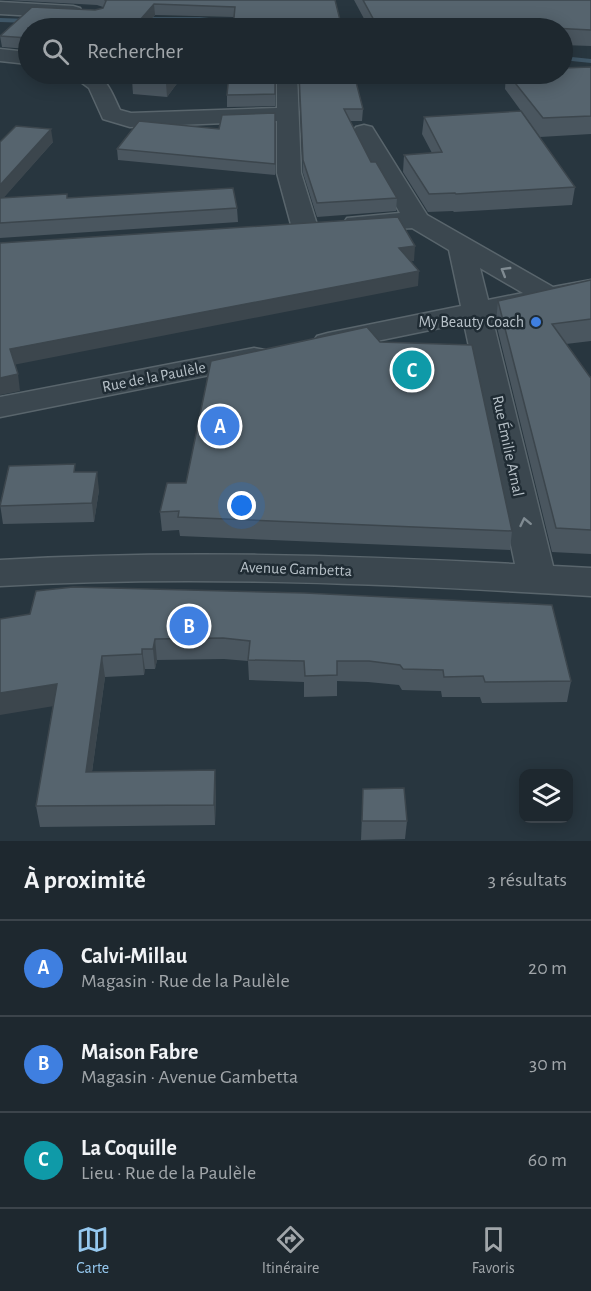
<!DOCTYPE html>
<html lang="fr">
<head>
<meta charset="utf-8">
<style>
  :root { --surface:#1e282f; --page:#263037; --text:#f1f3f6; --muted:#a1a6aa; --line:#3c444b; --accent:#96c9f0 }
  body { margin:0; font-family:"Alegreya Sans",sans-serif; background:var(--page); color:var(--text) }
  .controls { position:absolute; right:18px; bottom:18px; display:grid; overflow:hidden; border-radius:12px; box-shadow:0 3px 15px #0003 }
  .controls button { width:54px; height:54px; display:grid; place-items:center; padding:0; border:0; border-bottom:2px solid var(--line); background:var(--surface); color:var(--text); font:30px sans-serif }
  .you { position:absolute; left:242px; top:506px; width:21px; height:21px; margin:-15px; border:4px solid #fff; border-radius:50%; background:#1a73e8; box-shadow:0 0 0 9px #1a73e833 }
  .badge { display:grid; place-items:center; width:39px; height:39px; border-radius:50%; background:var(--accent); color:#fff; font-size:20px; font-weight:700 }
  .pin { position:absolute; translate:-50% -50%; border:3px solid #fff; box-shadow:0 2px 6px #0006 }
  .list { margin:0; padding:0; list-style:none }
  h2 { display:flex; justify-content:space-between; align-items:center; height:78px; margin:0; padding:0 24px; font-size:26px }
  h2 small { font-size:20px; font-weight:400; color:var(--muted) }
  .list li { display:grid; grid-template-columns:39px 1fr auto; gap:18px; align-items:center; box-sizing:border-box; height:96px; padding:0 24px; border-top:2px solid var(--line) }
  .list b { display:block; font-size:22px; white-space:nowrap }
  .list p { margin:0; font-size:20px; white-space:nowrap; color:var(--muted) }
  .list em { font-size:20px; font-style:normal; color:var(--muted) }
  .icon { flex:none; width:33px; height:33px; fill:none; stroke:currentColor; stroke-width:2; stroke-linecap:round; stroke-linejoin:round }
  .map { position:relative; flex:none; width:591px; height:841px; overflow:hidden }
  .search { position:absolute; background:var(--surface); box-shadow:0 3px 15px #0003; left:18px; right:18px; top:18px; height:66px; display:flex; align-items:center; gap:15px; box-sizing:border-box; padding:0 21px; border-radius:33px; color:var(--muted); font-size:22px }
  .sheet { height:366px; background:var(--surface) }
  nav { display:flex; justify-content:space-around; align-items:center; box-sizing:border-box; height:84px; border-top:2px solid var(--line); background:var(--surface); font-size:16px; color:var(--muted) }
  nav a { display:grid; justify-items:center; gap:3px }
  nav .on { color:var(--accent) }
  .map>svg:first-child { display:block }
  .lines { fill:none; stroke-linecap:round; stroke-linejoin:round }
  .stream { fill:#3f5666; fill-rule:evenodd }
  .minor-casing { stroke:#59656c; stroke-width:3 }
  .minor { fill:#3b474f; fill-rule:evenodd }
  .wall { fill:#4a565f }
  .shaded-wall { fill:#3c464d }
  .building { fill:#56646e; stroke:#3c464d; stroke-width:1.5 }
  .oneway { stroke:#808b92 }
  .shop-dot { fill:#3f7fe0; stroke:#202c34; stroke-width:2 }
  .labels { text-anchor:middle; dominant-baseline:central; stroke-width:5; stroke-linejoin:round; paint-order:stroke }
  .poi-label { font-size:16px; fill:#b8c2c9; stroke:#202c34; text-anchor:end }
  .street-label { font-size:16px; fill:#b8c2c9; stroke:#202c34 }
</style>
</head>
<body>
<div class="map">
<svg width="591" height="841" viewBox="0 0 591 841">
  <rect width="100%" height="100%" fill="#28363f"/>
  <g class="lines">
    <g class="stream">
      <path d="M136 17H200L245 22 248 24 245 26 200 21 138 20 135 18Z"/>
      <path d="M0 18 30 19 33 21 30 23 0 22Z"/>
      <path d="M562 56 591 59V63L562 60Z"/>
    </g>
    <g class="minor-casing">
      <g id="minor">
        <path d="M0 2 73 6 80 8 82 12 80 16 73 18 0 14Z"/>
        <path d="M0 49 28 52V64L0 61Z"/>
        <path d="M70 74C103 70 107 81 120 110L131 113 277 108V74H297L301 173 318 228 314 234 305 236 296 234 292 228 277 173V121L130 127 103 119 89 88Z"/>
        <path d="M364 125 372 127 427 215 553 287 591 280V296L492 317 553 566 591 568V596C394 584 197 575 0 586V560C172 550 343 555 515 564L464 323 328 351 317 348 313 342 317 336 328 333 461 306 449 250 412 228 356 232 347 230 343 224 347 218 400 213 353 132 356 127ZM480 268 523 293 488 300Z"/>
        <path d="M254 348 265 350 269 357 265 364 0 417V397Z"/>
      </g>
    </g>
    <use href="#minor" class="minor"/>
  </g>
  <g class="wall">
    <path d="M5 0H335L234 17 155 15 143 28H28V49L2 47 0 36 103 8V7L97 5Z"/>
    <path d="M354 0H591V46L562 45V28H369Z"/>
    <path d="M591 67V134L540 137 505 89 506 74H562Z"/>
    <path d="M138 74H184L167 97 133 94 132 80Z"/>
    <path d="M275 74V106L227 107V95Z"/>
    <path d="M299 74H354L363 109 362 121H350L371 162 397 198 396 211 317 217 303 173Z"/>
    <path d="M275 113V175L118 160 117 149 219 129Z"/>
    <path d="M424 117 575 187 572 205 454 212 453 211 428 212 403 172 404 155 432 153 422 134Z"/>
    <path d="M0 142H53L3 198H68L237 208 238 222 0 238Z"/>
    <path d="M591 280V341L566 344 590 377H591V554L552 552 496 323 498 301Z"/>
    <path d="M76 472 99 490 94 522 3 524 0 504Z"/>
    <path d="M167 483 512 531 510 550 180 536 179 530 162 531 160 512Z"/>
    <path d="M30 614 571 681 567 702 482 703 480 697H442L441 691 402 690 399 685 368 682 337 681V696L304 697V682L249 680 248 661 224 659 157 660 155 669H145L144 675 105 677 92 772 216 790 215 825 40 827 36 806 53 706Z"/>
    <path d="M363 789 407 821 405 839 361 840Z"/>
  </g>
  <g class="shaded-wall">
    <path d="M154 4 155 15 143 28H133Z"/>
    <path d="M173 74H184L167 97 166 83Z"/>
    <path d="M51 129 53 142 0 202V185Z"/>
    <path d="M415 246 414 261 398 263 399 248Z"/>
    <path d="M419 271 418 286 13 365 10 349Z"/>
    <path d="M18 374 20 391 0 395V378Z"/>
    <path d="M97 472 99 490 94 522 92 503Z"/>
    <path d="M155 639 157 660 155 669 153 649Z"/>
    <path d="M142 649 145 669 144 675 142 654Z"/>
    <path d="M102 656 105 677 89 793 86 772Z"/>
    <path d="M57 684 60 705 0 715V693Z"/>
    <path d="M215 770 216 790 215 825 214 805Z"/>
  </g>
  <g class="building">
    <path d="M105 0H335L342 28H233L235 7 154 4 133 28H28V38L0 36 32 7 95 10 103 8 106 1Z"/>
    <path d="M363 0H591V30L437 22 434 28 375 22Z"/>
    <path d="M591 67V116L543 118 508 74H562V68Z"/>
    <path d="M138 74H173L166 83 132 80Z"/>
    <path d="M229 74H275V94L227 95Z"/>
    <path d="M299 74H354L363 109H344L371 162H376L397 198 317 203 303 160Z"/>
    <path d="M521 111 575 187 456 194 455 193 429 194 404 155 442 152 424 117Z"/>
    <path d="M275 113V164L117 149 139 121 219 129 222 115Z"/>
    <path d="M16 126 51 129 0 185V142Z"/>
    <path d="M233 188 237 208 0 223V198L67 194V198Z"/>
    <path d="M398 217 415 246 399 248 419 271 10 349 18 374 0 378V243Z"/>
    <path d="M591 280V319L552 324 590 377H591V530L556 528 498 301Z"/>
    <path d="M367 327 380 342 472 345 512 531 178 517 179 511 160 512 167 483H186L211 361Z"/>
    <path d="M75 464 74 472H97L92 503 0 506 9 466Z"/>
    <path d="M73 587 305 593 552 605 571 681 485 682 483 676 444 677 443 670 403 669 400 665 369 661H337V675L305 676 304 661 248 660 250 641 223 638 155 639 153 649H142V654L102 656 86 772 215 770 214 805 36 806 57 684 0 693V619L30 614 36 591Z"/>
    <path d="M404 788 407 821H362L363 789Z"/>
  </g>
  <defs><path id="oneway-chevron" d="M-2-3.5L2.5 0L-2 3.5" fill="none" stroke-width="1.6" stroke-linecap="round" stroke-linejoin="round" transform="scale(1.5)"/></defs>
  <g class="oneway">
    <use href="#oneway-chevron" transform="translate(505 271) rotate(-149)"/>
    <use href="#oneway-chevron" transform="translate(525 522) rotate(-102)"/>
  </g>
  <circle class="shop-dot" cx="536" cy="322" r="6"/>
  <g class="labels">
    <g class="poi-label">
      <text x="524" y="322">My Beauty Coach</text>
    </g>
    <g class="street-label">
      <text transform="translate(154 377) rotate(-11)">Rue de la Paulèle</text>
      <text transform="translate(508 446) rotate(78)">Rue Émilie Arnal</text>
      <text transform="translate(296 569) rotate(2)">Avenue Gambetta</text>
    </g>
  </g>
</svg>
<div class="controls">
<button><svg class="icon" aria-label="layers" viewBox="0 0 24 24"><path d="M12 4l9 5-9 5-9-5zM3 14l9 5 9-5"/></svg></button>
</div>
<div class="you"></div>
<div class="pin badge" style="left:220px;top:426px;background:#3f7fe0">A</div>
<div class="pin badge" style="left:189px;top:626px;background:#3f7fe0">B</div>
<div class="pin badge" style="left:412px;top:370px;background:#0f9aa8">C</div>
<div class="search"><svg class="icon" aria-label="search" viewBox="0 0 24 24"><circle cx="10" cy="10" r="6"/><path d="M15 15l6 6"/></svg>Rechercher</div>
</div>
<section class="sheet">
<h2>À proximité<small>3 résultats</small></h2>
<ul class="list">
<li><span class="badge" style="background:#3f7fe0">A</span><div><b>Calvi-Millau</b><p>Magasin · Rue de la Paulèle</p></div><em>20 m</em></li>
<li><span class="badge" style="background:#3f7fe0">B</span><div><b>Maison Fabre</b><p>Magasin · Avenue Gambetta</p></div><em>30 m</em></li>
<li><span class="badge" style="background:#0f9aa8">C</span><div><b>La Coquille</b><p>Lieu · Rue de la Paulèle</p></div><em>60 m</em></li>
</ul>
</section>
<nav>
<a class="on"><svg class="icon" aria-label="map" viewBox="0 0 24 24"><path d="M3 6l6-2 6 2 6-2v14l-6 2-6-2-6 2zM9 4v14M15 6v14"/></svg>Carte</a>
<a><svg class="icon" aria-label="directions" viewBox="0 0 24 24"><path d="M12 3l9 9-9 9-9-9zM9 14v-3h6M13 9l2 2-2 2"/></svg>Itinéraire</a>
<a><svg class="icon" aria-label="saved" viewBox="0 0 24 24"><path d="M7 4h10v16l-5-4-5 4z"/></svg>Favoris</a>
</nav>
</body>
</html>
